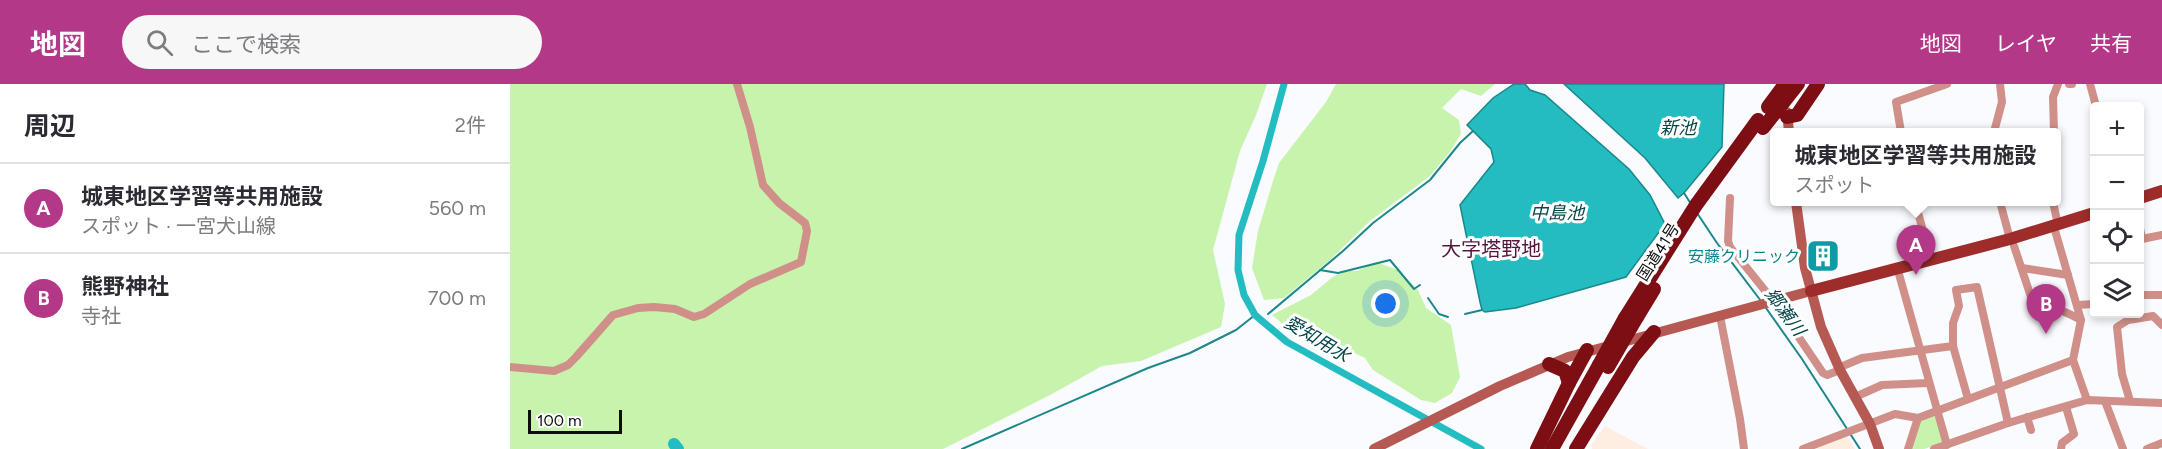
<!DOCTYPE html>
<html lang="ja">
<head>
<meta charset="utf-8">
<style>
  :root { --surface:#fff; --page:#f7f7f7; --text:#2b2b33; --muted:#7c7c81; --line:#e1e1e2; --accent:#b43888 }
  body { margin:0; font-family:Figtree,"Noto Sans JP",sans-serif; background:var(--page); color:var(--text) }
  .controls { position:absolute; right:18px; top:18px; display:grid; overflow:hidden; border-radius:6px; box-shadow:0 3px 9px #0003 }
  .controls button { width:54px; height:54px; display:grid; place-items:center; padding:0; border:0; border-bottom:2px solid var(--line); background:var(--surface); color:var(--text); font:30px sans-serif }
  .scale { position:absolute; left:18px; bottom:15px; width:94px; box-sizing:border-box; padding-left:6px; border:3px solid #0c0d0e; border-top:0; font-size:16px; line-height:21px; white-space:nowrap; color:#0c0d0e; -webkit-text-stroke:4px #fff; paint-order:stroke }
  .you { position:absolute; left:876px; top:220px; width:21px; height:21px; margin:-15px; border:4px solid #fff; border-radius:50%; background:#1a73e8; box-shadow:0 0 0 9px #1a73e833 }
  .badge { display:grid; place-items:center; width:39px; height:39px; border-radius:50%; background:var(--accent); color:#fff; font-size:20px; font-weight:700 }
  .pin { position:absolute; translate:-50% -50px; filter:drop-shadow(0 2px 3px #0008) }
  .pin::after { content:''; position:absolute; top:32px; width:21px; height:18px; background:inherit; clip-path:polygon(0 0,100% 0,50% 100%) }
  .popup { position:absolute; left:1260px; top:44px; width:291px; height:78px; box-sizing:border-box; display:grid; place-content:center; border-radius:6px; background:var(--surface); filter:drop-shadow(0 2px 4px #0005); font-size:20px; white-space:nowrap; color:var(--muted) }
  .popup b { font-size:22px; color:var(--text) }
  .popup::after { content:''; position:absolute; left:50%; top:100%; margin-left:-12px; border:12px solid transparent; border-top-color:var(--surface) }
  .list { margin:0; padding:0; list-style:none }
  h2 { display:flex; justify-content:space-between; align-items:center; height:78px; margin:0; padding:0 24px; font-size:26px }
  h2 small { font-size:20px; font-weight:400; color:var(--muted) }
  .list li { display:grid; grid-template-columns:39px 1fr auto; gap:18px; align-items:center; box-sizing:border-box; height:90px; padding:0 24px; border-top:2px solid var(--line) }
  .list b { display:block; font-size:22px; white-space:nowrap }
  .list p { margin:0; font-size:20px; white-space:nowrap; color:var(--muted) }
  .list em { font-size:20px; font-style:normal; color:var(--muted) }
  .icon { flex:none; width:33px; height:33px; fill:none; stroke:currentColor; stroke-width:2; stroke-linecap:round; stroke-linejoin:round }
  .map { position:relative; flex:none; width:1652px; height:365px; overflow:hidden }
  header { display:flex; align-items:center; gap:36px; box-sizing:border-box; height:84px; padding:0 30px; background:var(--accent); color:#fff }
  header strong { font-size:28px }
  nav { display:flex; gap:33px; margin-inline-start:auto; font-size:21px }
  .search { width:420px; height:54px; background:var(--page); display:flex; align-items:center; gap:15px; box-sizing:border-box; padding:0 21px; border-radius:33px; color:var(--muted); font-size:22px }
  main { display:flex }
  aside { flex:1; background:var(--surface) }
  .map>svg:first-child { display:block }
  .education { fill:#feeee2 }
  .green { fill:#c7f3ac }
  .water { fill:#23bcc0; stroke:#1c888b; stroke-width:1.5 }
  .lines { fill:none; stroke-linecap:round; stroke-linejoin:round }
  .stream { stroke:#1c888b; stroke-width:2 }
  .canal { stroke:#23bcc0; stroke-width:7 }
  .river { stroke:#23bcc0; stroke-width:12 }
  .street { stroke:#d09089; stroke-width:8 }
  .secondary { stroke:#b55952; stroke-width:10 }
  .primary { stroke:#9e2c2a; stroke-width:12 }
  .highway { stroke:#7d0f14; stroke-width:14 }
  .highway-bridge { stroke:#7d0f14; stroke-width:14 }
  .labels { text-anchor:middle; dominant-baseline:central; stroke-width:6; stroke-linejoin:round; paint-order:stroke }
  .street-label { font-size:16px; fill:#0c0d0e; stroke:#fff }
  .culture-label { font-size:16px; fill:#0d838f; stroke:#fff; text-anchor:end }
  .water-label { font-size:18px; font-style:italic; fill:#054648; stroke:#fff }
  .quarter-label { font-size:20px; fill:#53173d; stroke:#fff }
</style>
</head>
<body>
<header>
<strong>地図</strong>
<div class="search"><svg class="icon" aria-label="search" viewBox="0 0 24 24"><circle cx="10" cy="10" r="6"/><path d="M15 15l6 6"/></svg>ここで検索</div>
<nav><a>地図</a><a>レイヤ</a><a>共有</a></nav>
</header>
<main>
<aside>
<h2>周辺<small>2件</small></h2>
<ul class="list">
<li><span class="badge">A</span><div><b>城東地区学習等共用施設</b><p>スポット · 一宮犬山線</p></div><em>560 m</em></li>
<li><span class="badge">B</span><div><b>熊野神社</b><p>寺社</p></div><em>700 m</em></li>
</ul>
</aside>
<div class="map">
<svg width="1652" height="365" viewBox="0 0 1652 365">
  <rect width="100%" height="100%" fill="#f9fbfe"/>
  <g class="education">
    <path d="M1095 342 1138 365H1082L1081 361Z"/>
    <path d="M1337 352 1345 365H1299Z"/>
  </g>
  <g class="green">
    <path d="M0 0H757L746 31 730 67 703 166 715 220 711 243 631 277 592 282 542 310 433 365H0Z"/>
    <path d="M826 0H985L971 12 951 5 932 24 949 36 951 50 940 68 920 92 860 137 820 176 774 214 754 216 742 184 748 147 763 97 769 79 816 18Z"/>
    <path d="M866 178 888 186 908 206 916 224 941 241 950 293 942 309 925 319 911 316 863 286 855 274 818 256 779 245 762 231 801 211 824 192 837 187H847Z"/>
    <path d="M1426 331 1433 359 1414 365H1402L1405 350 1410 337Z"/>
  </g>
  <g class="water">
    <path d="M1004 0H1015L1020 6 1035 11 1119 85 1140 111 1155 140 1116 193 1006 224 975 228 972 226 970 218 950 121 984 78 981 65 957 41 983 14Z"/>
    <path d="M1054 0H1214L1212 63 1174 109 1168 114 1135 74Z"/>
  </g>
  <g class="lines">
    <g class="stream">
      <path d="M1174 109 1181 120"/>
      <path d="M1187 129 1207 159 1251 217"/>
      <path d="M810 186 828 189 880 176 904 205 910 201"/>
      <path d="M918 214 929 230 938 233"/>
      <path d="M1256 224 1292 275 1350 365"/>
      <path d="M758 230 833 167 863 139 920 96 950 59 963 47"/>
      <path d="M955 230 972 226"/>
      <path d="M452 365 638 284 680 269 726 246 745 231"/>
    </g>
    <path class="canal" d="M774 0 753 77 729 151 728 186 734 211 745 231 777 258 971 365"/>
    <path class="river" d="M164 360 168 365"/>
    <g class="street">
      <path d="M1559 0H1562"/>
      <path d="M1580 0 1586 22"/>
      <path d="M1391 48 1386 18 1437 0"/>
      <path d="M1484 48 1492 18 1490 0"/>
      <path d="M1544 48 1543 13 1548 0"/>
      <path d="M1220 114 1218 157 1220 163 1269 224 1313 289 1317 291 1330 286"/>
      <path d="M1405 118 1421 175"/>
      <path d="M1490 118 1500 155"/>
      <path d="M1543 118 1548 141"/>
      <path d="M1544 143 1571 236 1563 276 1577 316"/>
      <path d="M1630 144 1632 155 1652 151"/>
      <path d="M1504 162 1526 228C1547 222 1552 226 1571 236"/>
      <path d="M1387 183 1437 361"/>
      <path d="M1512 184 1558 191"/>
      <path d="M1630 211H1652"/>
      <path d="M1567 221 1584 220"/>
      <path d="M1210 232 1230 335 1234 365"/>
      <path d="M0 283 44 287 58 281 66 273 103 231 128 224 144 223 165 225 184 233 194 230 240 200 291 178 297 147 295 139 269 119 253 101 240 43 227 0"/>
      <path d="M1328 284 1352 274 1443 262"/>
      <path d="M1345 313 1372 301 1418 299"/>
      <path d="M1458 315 1443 262V239L1449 222 1446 206 1467 203 1498 339"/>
      <path d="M1595 317 1613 365"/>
      <path d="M1620 317 1612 290 1607 243 1618 236 1643 232 1652 241"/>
      <path d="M1517 333 1521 346"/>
      <path d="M1293 365 1385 330 1408 334 1563 276"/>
      <path d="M1398 365 1408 334"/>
      <path d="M1424 365 1498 339 1577 316 1652 319"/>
      <path d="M1551 365 1552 359 1564 350 1556 323"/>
      <path d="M1637 365 1652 359"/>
    </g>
    <g class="secondary">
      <path d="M1277 28 1279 48"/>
      <path d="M1286 118 1295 184 1311 243 1330 286 1360 340 1369 365"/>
      <path d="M864 365 990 302 1058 273 1301 207"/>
    </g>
    <g class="primary">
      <path d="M1630 114 1652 107"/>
      <path d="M1301 207 1500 155 1584 129"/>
    </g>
    <g class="highway">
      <path d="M1277 33 1287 31 1308 0"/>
      <path d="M1127 233 1144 205"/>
      <path d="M1115 234 1186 121 1248 36"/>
      <path d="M1039 280 1055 287 1059 299"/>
      <path d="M1027 365 1059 299 1077 266"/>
      <path d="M1042 365 1089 281"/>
      <path d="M1066 365 1123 273 1144 248"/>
    </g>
    <g class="highway-bridge">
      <path d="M1258 23 1275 0"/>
      <path d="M1253 44 1288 0"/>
      <path d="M1089 281 1115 234"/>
      <path d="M1098 283 1127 233"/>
    </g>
  </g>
  <defs>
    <g id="building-square" transform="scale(1.725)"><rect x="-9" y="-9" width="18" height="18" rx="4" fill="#0f9aa8" stroke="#fff"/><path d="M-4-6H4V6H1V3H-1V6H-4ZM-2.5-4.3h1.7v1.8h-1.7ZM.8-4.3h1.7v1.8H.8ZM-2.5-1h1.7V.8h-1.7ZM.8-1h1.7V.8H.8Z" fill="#fff"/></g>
  </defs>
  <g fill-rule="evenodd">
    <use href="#building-square" x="1313" y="172"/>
  </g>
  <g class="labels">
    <g class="street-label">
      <text transform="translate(1148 168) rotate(-58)">国道41号</text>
    </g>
    <g class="culture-label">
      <text x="1290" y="172">安藤クリニック</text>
    </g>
    <g class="water-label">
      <text x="1168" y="44">新池</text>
      <text x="1047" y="129">中島池</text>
      <text transform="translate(1275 228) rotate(54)">郷瀬川</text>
      <text transform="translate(807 255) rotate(31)">愛知用水</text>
    </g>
    <g class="quarter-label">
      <text x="981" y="165">大字塔野地</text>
    </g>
  </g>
</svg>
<div class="controls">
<button>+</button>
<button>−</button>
<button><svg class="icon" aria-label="locate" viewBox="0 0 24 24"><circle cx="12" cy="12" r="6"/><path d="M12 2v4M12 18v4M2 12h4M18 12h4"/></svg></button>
<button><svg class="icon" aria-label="layers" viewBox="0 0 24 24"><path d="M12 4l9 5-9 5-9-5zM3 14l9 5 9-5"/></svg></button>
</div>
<div class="scale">100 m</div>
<div class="you"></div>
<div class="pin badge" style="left:1406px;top:191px">A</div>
<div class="popup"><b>城東地区学習等共用施設</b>スポット</div>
<div class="pin badge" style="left:1536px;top:250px">B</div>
</div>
</main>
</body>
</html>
